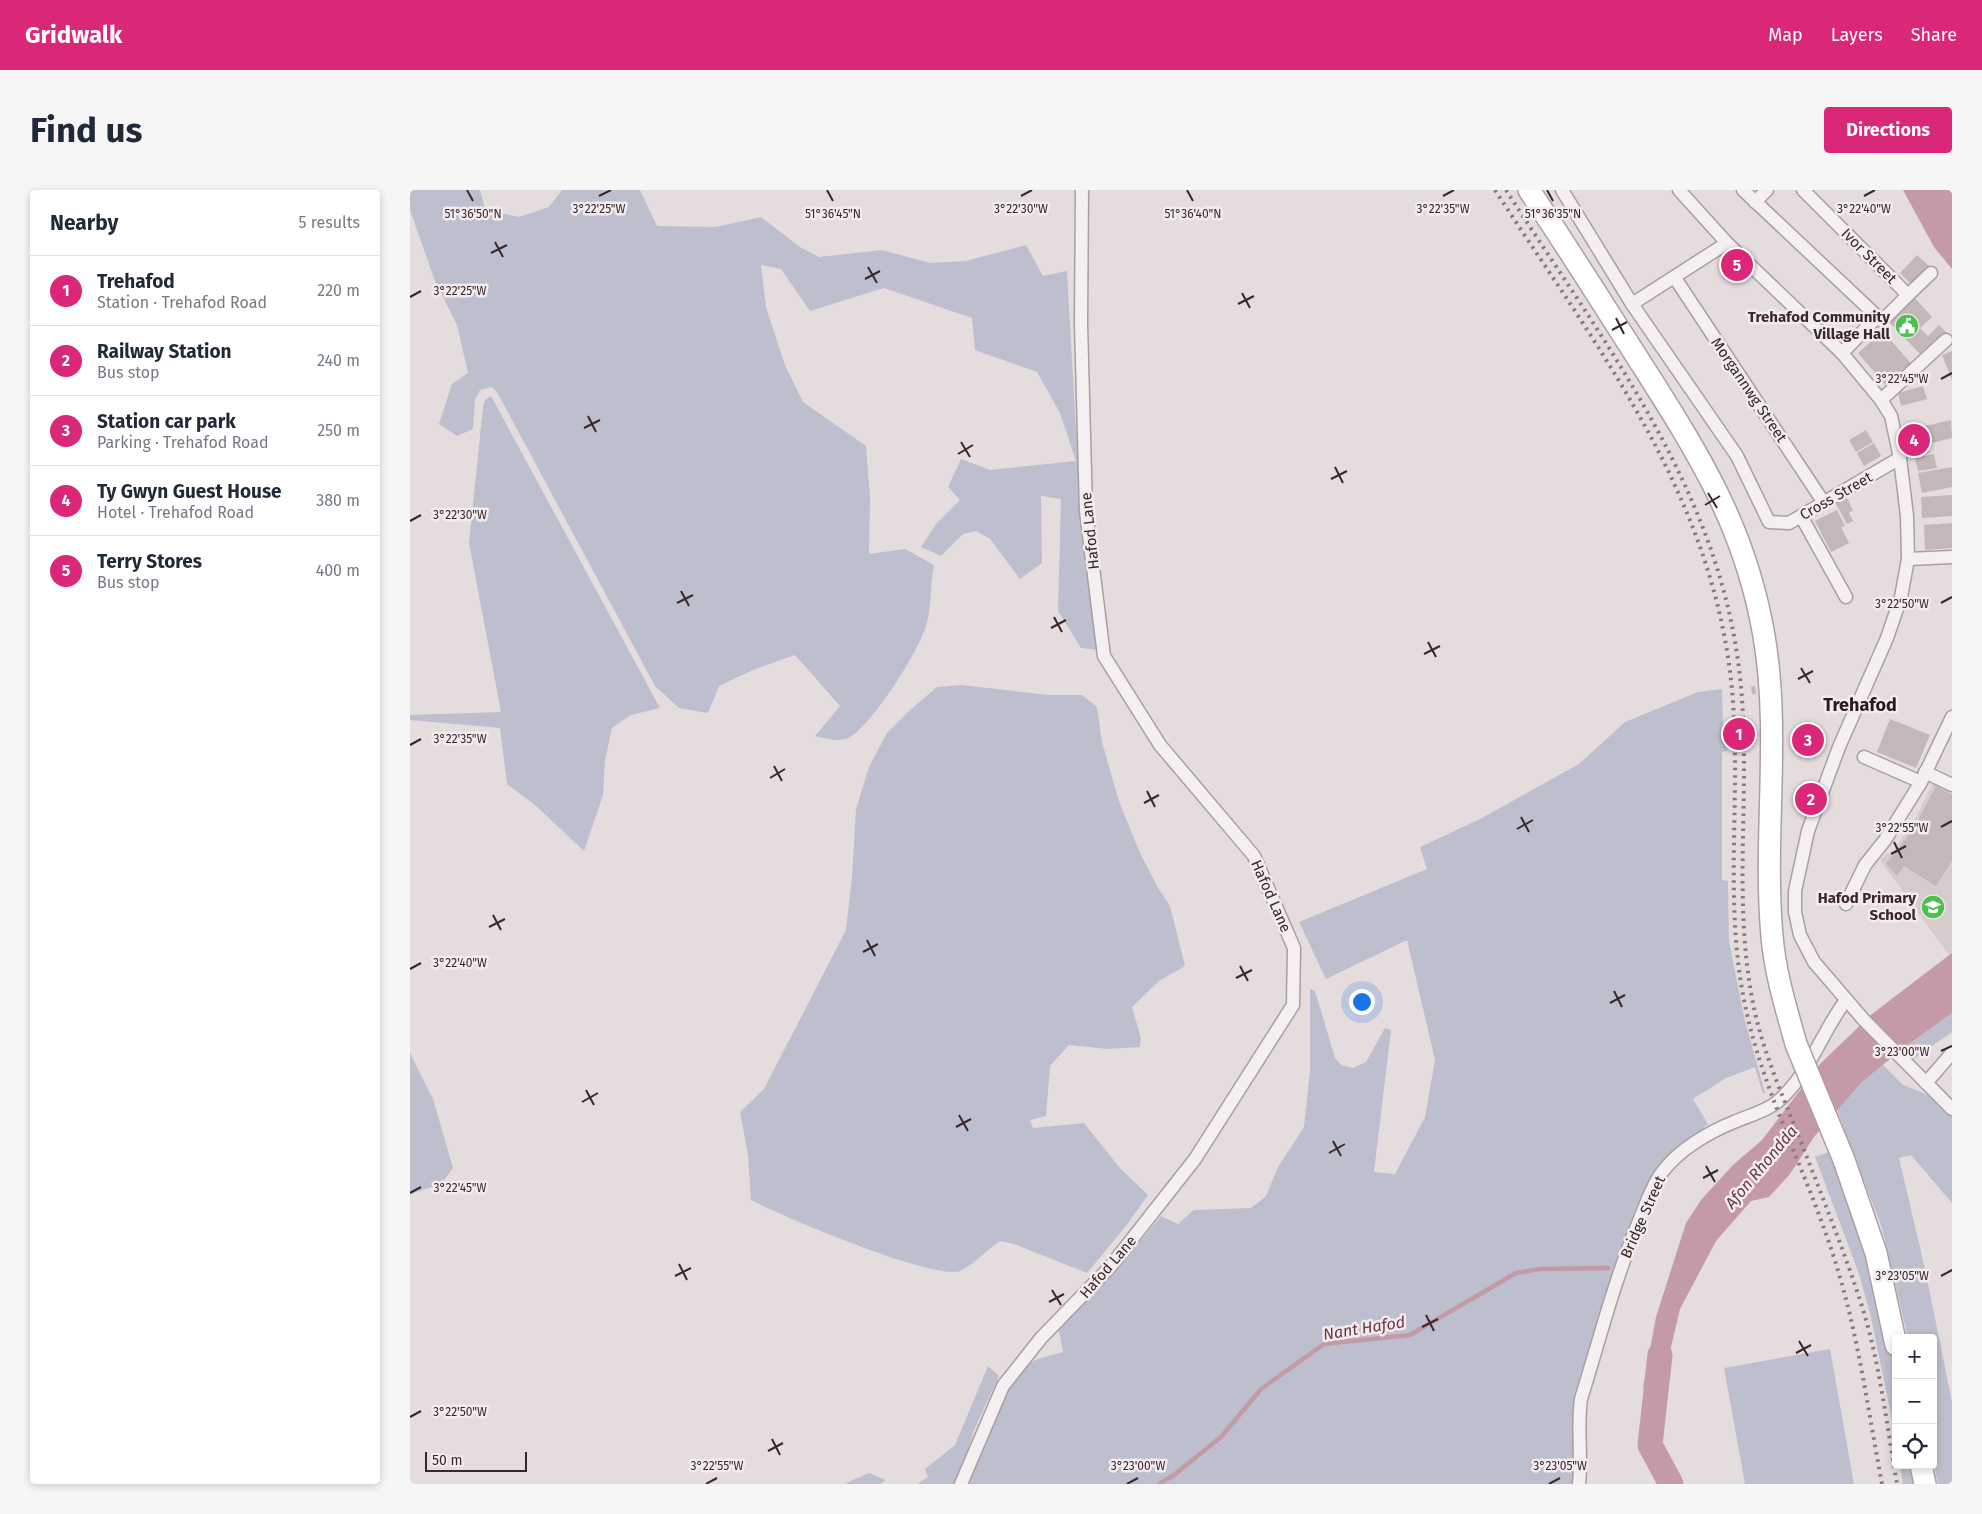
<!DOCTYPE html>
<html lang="en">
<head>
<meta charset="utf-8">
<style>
  :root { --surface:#fff; --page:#f6f6f7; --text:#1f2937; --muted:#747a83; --line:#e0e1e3; --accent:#db2777 }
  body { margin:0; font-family:"Fira Sans",sans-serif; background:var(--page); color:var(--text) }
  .controls { position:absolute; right:15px; bottom:15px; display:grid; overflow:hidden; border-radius:5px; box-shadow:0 2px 8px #0003 }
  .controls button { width:45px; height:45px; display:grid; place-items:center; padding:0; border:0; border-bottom:1px solid var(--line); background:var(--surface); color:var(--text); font:25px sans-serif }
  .scale { position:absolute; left:15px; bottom:12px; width:102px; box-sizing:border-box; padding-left:5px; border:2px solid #3a272b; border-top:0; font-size:14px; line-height:18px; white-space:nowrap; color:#3a272b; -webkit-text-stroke:4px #f3ebed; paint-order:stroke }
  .you { position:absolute; left:951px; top:811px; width:18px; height:18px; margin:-12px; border:4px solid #fff; border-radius:50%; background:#1a73e8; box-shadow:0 0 0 8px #1a73e833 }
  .badge { display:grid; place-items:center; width:32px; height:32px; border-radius:50%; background:var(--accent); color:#fff; font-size:16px; font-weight:700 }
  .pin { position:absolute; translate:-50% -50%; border:2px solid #fff; box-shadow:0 1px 5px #0006 }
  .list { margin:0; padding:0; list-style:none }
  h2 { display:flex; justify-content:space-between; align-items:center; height:65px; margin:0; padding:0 20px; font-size:21px }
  h2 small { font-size:16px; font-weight:400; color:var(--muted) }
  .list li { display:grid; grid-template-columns:32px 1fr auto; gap:15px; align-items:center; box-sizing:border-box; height:70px; padding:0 20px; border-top:1px solid var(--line) }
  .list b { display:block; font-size:19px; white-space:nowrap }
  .list p { margin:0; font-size:16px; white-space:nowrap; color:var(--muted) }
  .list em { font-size:16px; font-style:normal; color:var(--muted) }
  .icon { flex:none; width:28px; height:28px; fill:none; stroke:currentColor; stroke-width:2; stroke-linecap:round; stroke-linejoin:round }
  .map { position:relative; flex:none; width:1542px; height:1294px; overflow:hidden; border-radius:5px }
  header { display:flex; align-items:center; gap:30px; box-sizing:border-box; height:70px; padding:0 25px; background:var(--accent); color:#fff }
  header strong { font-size:24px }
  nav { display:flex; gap:28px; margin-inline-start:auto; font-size:18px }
  .intro { display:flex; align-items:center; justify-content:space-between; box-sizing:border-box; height:120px; padding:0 30px }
  h1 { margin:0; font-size:35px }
  .button { padding:12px 22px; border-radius:5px; background:var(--accent); color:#fff; font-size:18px; font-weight:700 }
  main { display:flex; gap:30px; padding:0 30px }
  aside { flex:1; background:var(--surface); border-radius:5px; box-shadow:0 2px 8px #0003 }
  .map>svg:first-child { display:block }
  .built { fill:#d6cbcd }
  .green { fill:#bebfce }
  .water { fill:#c39aa6 }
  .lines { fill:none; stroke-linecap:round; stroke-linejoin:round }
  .stream { stroke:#c39aa6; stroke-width:4.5 }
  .river { stroke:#c39aa6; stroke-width:25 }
  .building { fill:#c4b7ba }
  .minor-casing { stroke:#ab9ea1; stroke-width:15 }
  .primary-casing { stroke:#b09da1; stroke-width:24 }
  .minor { stroke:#f4eff0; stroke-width:12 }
  .primary { stroke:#fff; stroke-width:21 }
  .rail { stroke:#8d777c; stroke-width:4; stroke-dasharray:2.5 5; stroke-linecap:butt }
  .primary-bridge-casing { stroke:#b09da1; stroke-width:24; stroke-linecap:butt }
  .primary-bridge { stroke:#fff; stroke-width:21 }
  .ticks { fill:none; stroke:#3a272b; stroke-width:2 }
  .labels { text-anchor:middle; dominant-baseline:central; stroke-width:5; stroke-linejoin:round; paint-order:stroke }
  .street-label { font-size:15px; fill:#3a272b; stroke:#f3ebed }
  .poi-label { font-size:15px; font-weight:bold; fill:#3a272b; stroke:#f3ebed; text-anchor:end }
  .water-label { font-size:16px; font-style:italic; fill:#6a3543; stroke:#f3ebed }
  .quarter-label { font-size:18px; font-weight:bold; fill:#2b1a1c; stroke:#f3ebed }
  .ticks-label { font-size:12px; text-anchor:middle; fill:#3a272b; stroke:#f3ebed; stroke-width:5; stroke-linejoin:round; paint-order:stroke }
</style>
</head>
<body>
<header>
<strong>Gridwalk</strong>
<nav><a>Map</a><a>Layers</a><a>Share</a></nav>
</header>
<div class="intro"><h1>Find us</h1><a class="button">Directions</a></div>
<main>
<aside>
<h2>Nearby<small>5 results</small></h2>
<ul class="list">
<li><span class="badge">1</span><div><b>Trehafod</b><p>Station · Trehafod Road</p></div><em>220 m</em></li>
<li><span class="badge">2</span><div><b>Railway Station</b><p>Bus stop</p></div><em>240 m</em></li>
<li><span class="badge">3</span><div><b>Station car park</b><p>Parking · Trehafod Road</p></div><em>250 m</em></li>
<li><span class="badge">4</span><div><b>Ty Gwyn Guest House</b><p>Hotel · Trehafod Road</p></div><em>380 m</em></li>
<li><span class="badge">5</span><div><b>Terry Stores</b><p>Bus stop</p></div><em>400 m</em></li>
</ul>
</aside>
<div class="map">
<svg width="1542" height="1294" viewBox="0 0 1542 1294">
  <rect width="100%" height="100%" fill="#e5dcde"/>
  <path class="built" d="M1523 593 1542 602V763L1539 765 1470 670 1478 663 1481 665 1505 629Z"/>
  <g class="green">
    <path d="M0 0H70L75 19 109 27 139 17 152 0H230L247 36 306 37 351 27 390 57 409 67 472 60 520 73 556 71 616 55 633 86 657 81 666 241 689 460 671 458 648 421 651 309 631 306 632 373 610 389 580 349 566 341 553 344 531 366 511 357 526 334 550 310 538 297 551 269 580 280 666 271 650 223 627 182 565 160 562 128 474 98 400 121 371 79 351 75 356 117 375 175 393 212 456 256 460 307 459 364 495 359 524 375C520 393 522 414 517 432 512 457 459 541 436 549 426 552 415 548 405 546L430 516 385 465 345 479 309 496 298 523 269 518 245 496 87 202 81 197 70 200 65 210 63 239 47 246 29 234 42 194 58 183 47 135 25 91 0 20Z"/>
    <path d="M81 206 250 518 221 525 202 538 195 571 193 605 174 661 125 615 97 594 90 538 0 530V525L91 522 59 353 73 217 75 210Z"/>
    <path d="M552 495 637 505H672L687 517 692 552 709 611 730 663 748 698 760 716 775 776 749 791 722 817 731 848 730 857 697 859 659 855 640 876 636 926 620 930 623 938 674 933 709 977 738 1005 716 1036 677 1083 604 1054 590 1051C579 1058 561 1077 550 1081 522 1090 371 1026 341 1010L338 965 330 922 354 899 436 740 442 687 446 619 459 577 477 543 500 520 527 497Z"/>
    <path d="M1312 499 1313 538H1316L1317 561 1312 562V690L1318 691 1319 751 1334 827 1355 903 1353 904 1345 877 1316 888 1283 909 1298 934C1279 951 1252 974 1237 996 1224 1017 1218 1044 1211 1068 1188 1142 1169 1217 1163 1294H554C567 1262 590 1191 620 1173 629 1167 643 1165 653 1162L648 1136C687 1103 719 1066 751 1026L768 1034 784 1020 841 1018 856 1006 868 977 894 937 900 881V799L905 801 925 868 931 875 943 878 956 872 975 838 981 840 964 982 985 984 1015 927 1025 870 997 750 916 789 889 732 1017 679 1010 657 1070 629 1169 574 1215 532 1288 502Z"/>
    <path d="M1542 823V842L1502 870 1492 859Z"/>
    <path d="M0 863 23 909 43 978 31 994 0 1004Z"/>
    <path d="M1473 875 1493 895 1521 906 1542 927V1013L1501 965 1489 968 1515 1079 1542 1212V1294H1528L1523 1269V1148H1498L1472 1038 1427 920 1451 893Z"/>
    <path d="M1421 961C1448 1027 1477 1116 1486 1188 1488 1207 1486 1229 1486 1249L1460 1123 1448 1081 1405 967Z"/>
    <path d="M1420 1159 1444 1294H1335L1314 1178Z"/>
    <path d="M578 1176 589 1186 564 1240 547 1294H507L518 1287 515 1279 545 1255Z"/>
    <path d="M1490 1275H1503L1506 1294H1493Z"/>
    <path d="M459 1283 476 1290 470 1294H434Z"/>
  </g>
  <g class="water">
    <path d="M1493 0H1542V79L1524 57Z"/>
    <path d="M1542 763V823L1492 859 1451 893 1404 947 1380 984 1359 1007 1341 1011 1306 1051 1270 1119 1261 1157 1255 1199 1233 1197 1246 1127 1276 1033 1291 1010 1323 975 1352 950 1411 873 1462 824Z"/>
  </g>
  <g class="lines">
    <path class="stream" d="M749 1294 764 1285 811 1247 851 1199 914 1154 1000 1145 1106 1083 1130 1079 1198 1078"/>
    <path class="river" d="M1250 1165 1240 1255 1261 1294"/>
  </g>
  <g class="building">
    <path d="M1507 65 1519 76 1502 95 1490 83Z"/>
    <path d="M1503 106 1522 127 1510 138 1518 146 1529 135 1537 143 1512 166 1477 130Z"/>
    <path d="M1473 141 1503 176 1478 198 1448 163Z"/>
    <path d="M1542 161V190L1532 165Z"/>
    <path d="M1513 196 1517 209 1491 216 1488 203Z"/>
    <path d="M1541 230 1542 248 1517 254 1519 262 1504 266 1498 240Z"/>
    <path d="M1456 240 1463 252 1446 262 1439 250Z"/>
    <path d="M1464 253 1471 266 1454 276 1447 263Z"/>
    <path d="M1524 264 1527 278 1508 281 1505 268Z"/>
    <path d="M1542 277V297L1512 303 1508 283Z"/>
    <path d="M1542 305V326L1512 328 1511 307Z"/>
    <path d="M1437 308 1443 320 1439 323 1443 331 1437 334 1426 314Z"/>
    <path d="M1427 320 1435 336 1431 337 1439 353 1421 362 1405 331Z"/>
    <path d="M1542 333V358L1515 360 1514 335Z"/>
    <path d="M1345 496 1346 504H1342L1341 497Z"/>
    <path d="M1480 529 1520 545 1506 578 1467 562Z"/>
    <path d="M1526 596 1542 605V671L1526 696 1494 676 1487 686 1476 674 1504 638Z"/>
  </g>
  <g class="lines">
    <g class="minor-casing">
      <g id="minor">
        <path d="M1152 0 1222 114 1327 266 1359 332 1379 333 1490 268"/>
        <path d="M1269 0 1317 53 1432 163 1471 210 1481 226 1490 268 1497 326 1498 369 1491 407 1477 448 1429 557 1398 641 1385 701V722L1390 745 1404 772 1453 829 1542 919"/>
        <path d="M1333 0 1472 131 1498 105 1393 0"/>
        <path d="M1345 12 1357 0"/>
        <path d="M1265 88 1414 313"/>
        <path d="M1498 105 1521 83"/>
        <path d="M1222 114 1317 53"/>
        <path d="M1432 163 1467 127"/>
        <path d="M1471 210 1536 150"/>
        <path d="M1391 326 1436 407"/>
        <path d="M1498 369 1542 367"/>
        <path d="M1454 567 1511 592"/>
        <path d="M1515 582 1542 595"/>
        <path d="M1436 714 1455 675 1475 650 1511 592 1542 527"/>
        <path d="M1516 893 1542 863"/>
        <path d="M551 1294 593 1196 631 1148 700 1077 785 969 883 815 884 758 844 666 750 555 694 466 676 321 671 133 672 0"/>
        <path d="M1169 1294C1172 1265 1167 1237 1171 1209 1189 1151 1204 1092 1227 1036 1235 1017 1241 997 1253 981 1270 959 1299 942 1324 932 1338 926 1354 922 1366 913 1399 886 1411 843 1436 810"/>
      </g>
    </g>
    <g class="primary-casing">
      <g id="primary">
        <path d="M1119 0C1156 55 1191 111 1227 167 1286 260 1335 334 1354 446 1371 545 1353 646 1362 746 1365 783 1376 818 1386 854"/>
        <path d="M1434 970 1466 1063 1486 1155"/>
        <path d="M1511 1275 1515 1294"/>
      </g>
    </g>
    <use href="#minor" class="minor"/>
    <use href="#primary" class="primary"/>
    <g class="rail">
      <path d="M1085 0C1187 158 1304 305 1322 500 1332 608 1312 717 1337 824 1356 909 1399 987 1425 1071 1448 1143 1458 1220 1472 1294"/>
      <path d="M1096 0C1194 153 1310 300 1330 487 1342 597 1321 709 1344 818 1353 861 1371 902 1387 942 1408 996 1430 1050 1448 1104 1469 1165 1476 1231 1487 1294"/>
    </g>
    <g class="primary-bridge-casing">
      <path id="primary-bridge" d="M1386 854 1434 970"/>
    </g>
    <use href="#primary-bridge" class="primary-bridge"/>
  </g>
  <path class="ticks" d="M57 0 63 11M417 0 423 11M777 0 783 11M1137 0 1143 11M189 6 201 0M611 6 622 0M1033 6 1044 0M1454 6 1465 0M85 52 93 67M81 63 97 55M458 77 467 93M455 89 470 81M832 103 840 118M0 107 11 101M828 114 844 106M1206 128 1214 144M1202 140 1217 132M1531 189 1542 183M178 226 186 242M174 238 190 230M551 252 560 267M548 264 563 255M925 277 933 293M921 289 937 281M1298 303 1307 318M1295 315 1310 306M0 331 11 325M271 401 279 416M267 413 283 405M1531 413 1542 407M644 427 652 442M641 438 656 430M1018 452 1026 467M1014 464 1030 456M1391 478 1400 493M1388 489 1403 481M0 555 11 549M364 576 372 591M360 588 375 579M737 601 745 617M734 613 749 605M1111 627 1119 642M1531 637 1542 631M1107 639 1123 630M1484 652 1492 668M1481 664 1496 656M83 725 91 740M79 737 95 729M457 750 465 766M453 762 468 754M830 776 838 791M0 779 11 773M826 788 842 780M1204 801 1212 817M1200 813 1215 805M1531 861 1542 856M176 900 184 915M172 912 188 903M549 925 558 941M546 937 561 929M923 951 931 966M919 963 935 954M1296 976 1305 992M1293 988 1308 980M0 1003 11 997M269 1074 277 1090M265 1086 281 1078M1531 1086 1542 1080M642 1100 651 1115M639 1112 654 1104M1016 1125 1024 1141M1012 1137 1028 1129M1389 1151 1398 1166M1386 1163 1401 1155M0 1227 11 1221M362 1249 370 1265M358 1261 373 1253M296 1294 307 1288M717 1294 728 1288M1139 1294 1150 1288"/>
  <defs>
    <g id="civic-disc" transform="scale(1.25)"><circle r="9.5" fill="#4ac14e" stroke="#f3ebed"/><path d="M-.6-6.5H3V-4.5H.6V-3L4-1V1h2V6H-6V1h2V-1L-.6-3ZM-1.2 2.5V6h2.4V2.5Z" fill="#fff"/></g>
    <g id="school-disc" transform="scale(1.25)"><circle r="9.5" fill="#4ac14e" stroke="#f3ebed"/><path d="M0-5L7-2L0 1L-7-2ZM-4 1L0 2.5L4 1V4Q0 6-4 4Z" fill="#fff"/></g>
  </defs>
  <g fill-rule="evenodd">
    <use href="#civic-disc" x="1497" y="136"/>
    <use href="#school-disc" x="1523" y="717"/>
  </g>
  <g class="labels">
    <g class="street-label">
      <text transform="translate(1459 66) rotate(45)">Ivor Street</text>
      <text transform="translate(1339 200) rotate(56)">Morgannwg Street</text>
      <text transform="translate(1426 306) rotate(-30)">Cross Street</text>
      <text transform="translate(680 341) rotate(-96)">Hafod Lane</text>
      <text transform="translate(861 706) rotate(66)">Hafod Lane</text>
      <text transform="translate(1233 1027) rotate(-66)">Bridge Street</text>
      <text transform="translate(698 1077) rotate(-49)">Hafod Lane</text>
    </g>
    <g class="poi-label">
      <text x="1480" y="127">Trehafod Community<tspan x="1480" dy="17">Village Hall</tspan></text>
      <text x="1506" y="708">Hafod Primary<tspan x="1506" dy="17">School</tspan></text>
    </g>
    <g class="water-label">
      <text transform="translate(1351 977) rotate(-50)">Afon Rhondda</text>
      <text transform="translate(954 1138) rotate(-9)">Nant Hafod</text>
    </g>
    <g class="quarter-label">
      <text x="1450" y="515">Trehafod</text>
    </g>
  </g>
  <g class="ticks-label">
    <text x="611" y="23">3°22'30"W</text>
    <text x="1033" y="23">3°22'35"W</text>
    <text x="1454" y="23">3°22'40"W</text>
    <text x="189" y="23">3°22'25"W</text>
    <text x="63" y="28">51°36'50"N</text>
    <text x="423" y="28">51°36'45"N</text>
    <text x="783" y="28">51°36'40"N</text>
    <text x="1143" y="28">51°36'35"N</text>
    <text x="50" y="105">3°22'25"W</text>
    <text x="1492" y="193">3°22'45"W</text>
    <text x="50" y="329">3°22'30"W</text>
    <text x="1492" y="418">3°22'50"W</text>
    <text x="50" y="553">3°22'35"W</text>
    <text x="1492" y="642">3°22'55"W</text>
    <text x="50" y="777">3°22'40"W</text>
    <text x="1492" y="866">3°23'00"W</text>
    <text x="50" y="1002">3°22'45"W</text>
    <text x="1492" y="1090">3°23'05"W</text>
    <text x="50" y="1226">3°22'50"W</text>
    <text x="307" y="1280">3°22'55"W</text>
    <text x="728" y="1280">3°23'00"W</text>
    <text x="1150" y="1280">3°23'05"W</text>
  </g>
</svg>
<div class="controls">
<button>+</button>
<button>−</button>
<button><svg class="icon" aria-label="locate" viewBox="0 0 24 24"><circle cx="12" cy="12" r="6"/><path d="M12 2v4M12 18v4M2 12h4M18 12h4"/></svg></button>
</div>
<div class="scale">50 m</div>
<div class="you"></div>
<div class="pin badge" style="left:1329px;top:544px">1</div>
<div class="pin badge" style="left:1401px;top:609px">2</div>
<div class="pin badge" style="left:1398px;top:550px">3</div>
<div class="pin badge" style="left:1504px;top:250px">4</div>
<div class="pin badge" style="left:1327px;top:75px">5</div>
</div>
</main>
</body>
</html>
